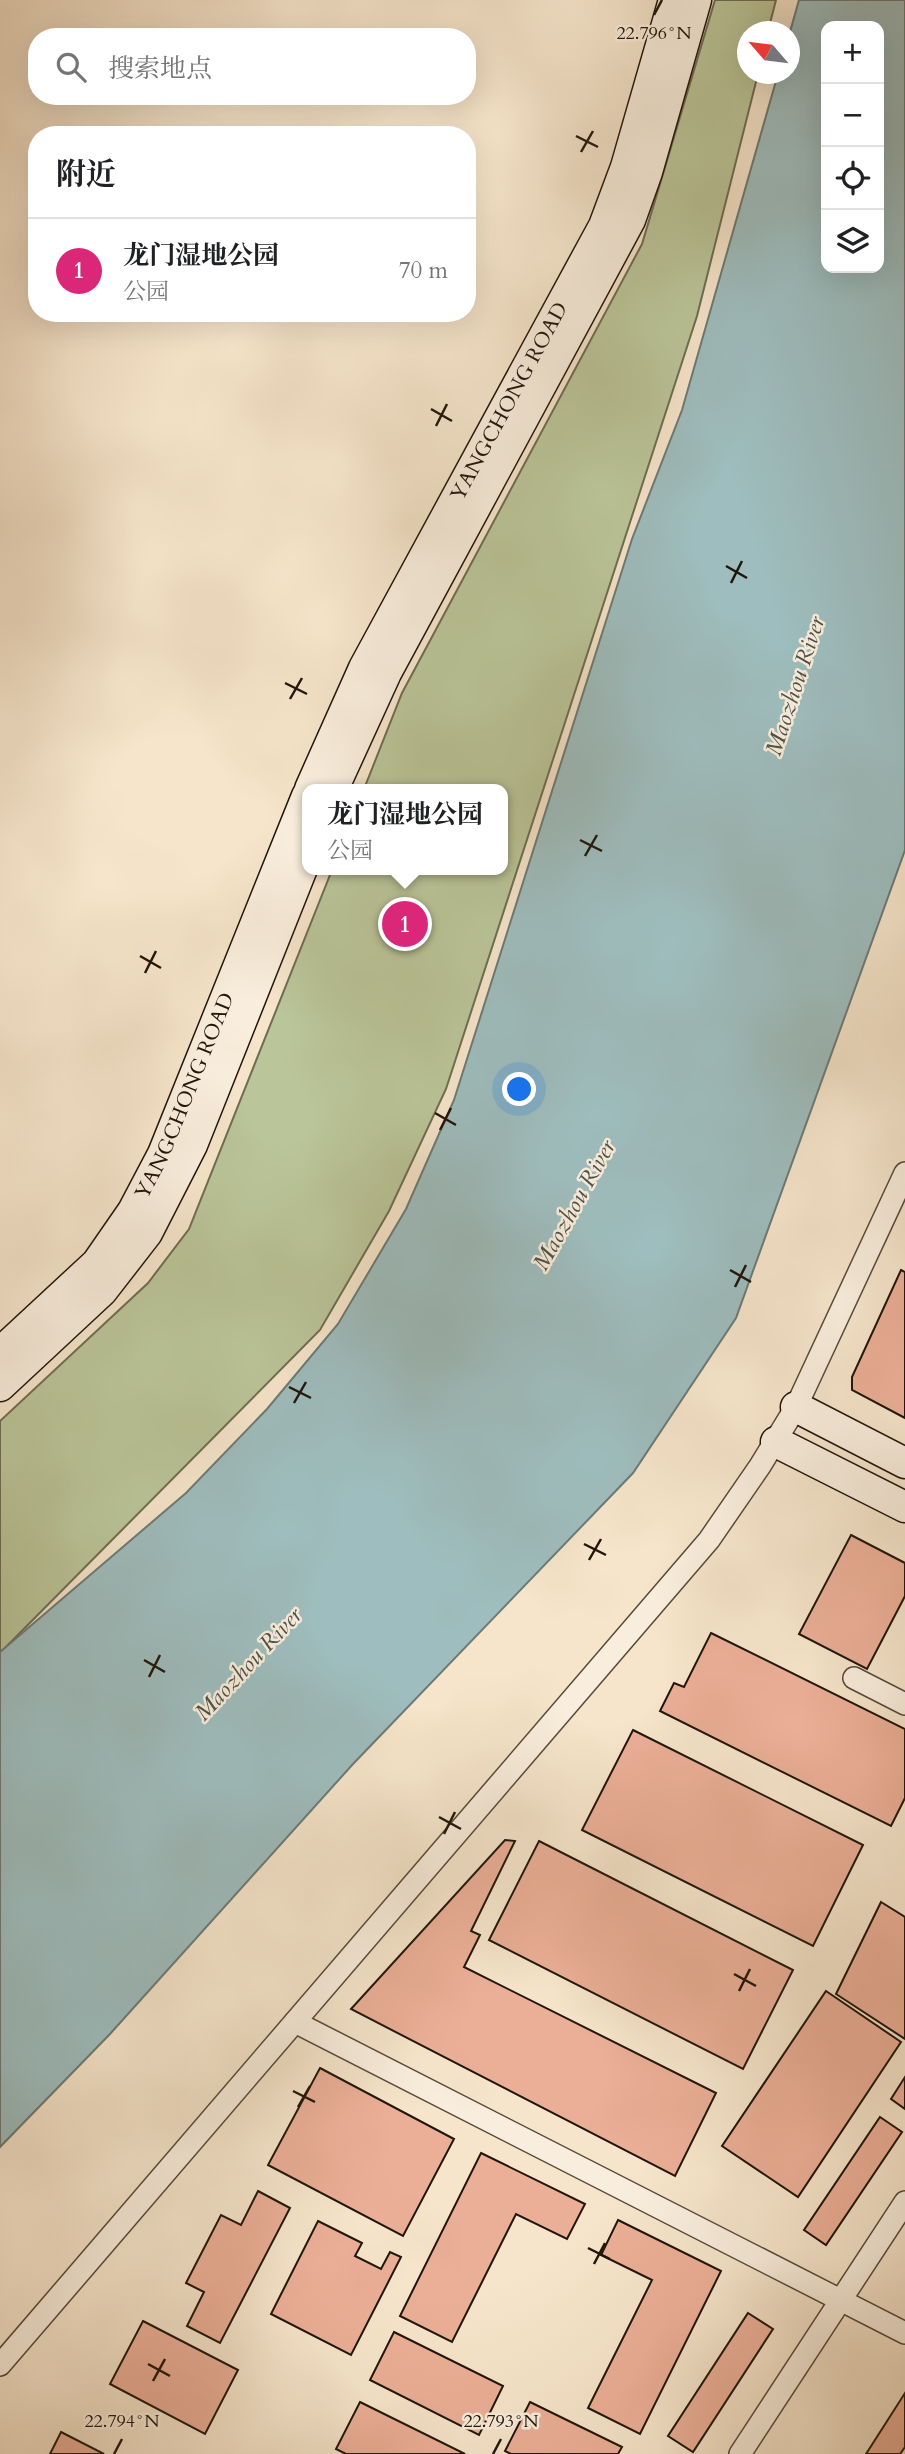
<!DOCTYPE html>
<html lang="zh">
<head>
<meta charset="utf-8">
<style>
  :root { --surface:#fff; --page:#f2f2f2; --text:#202124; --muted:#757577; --line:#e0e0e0; --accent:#db2777 }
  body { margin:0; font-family:Cardo,"Noto Serif SC",serif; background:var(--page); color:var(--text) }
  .controls { position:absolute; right:21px; top:21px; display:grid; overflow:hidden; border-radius:14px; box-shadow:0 7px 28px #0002 }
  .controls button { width:63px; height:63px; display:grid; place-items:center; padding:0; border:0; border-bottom:2px solid var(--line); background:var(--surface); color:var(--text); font:35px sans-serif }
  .compass { position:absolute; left:737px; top:21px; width:63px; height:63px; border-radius:50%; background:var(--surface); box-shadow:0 7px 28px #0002; rotate:298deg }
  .you { position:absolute; left:520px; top:1090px; width:24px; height:24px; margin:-18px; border:5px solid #fff; border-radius:50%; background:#1a73e8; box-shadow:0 0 0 10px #1a73e833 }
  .badge { display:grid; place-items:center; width:46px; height:46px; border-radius:50%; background:var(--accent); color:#fff; font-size:23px; font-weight:700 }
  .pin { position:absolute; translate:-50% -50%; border:4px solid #fff; box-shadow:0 2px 7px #0006 }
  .popup { position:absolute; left:302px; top:784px; width:206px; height:91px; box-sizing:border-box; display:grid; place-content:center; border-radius:14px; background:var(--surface); filter:drop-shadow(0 2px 5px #0005); font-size:23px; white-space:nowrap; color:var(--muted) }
  .popup b { font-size:26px; color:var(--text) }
  .popup::after { content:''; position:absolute; left:50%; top:100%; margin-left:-14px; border:14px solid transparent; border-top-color:var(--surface) }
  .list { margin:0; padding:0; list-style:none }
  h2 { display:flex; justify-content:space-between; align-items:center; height:91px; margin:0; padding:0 28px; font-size:30px }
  h2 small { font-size:23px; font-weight:400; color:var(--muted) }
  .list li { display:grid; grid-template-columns:46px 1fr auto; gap:21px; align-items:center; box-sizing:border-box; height:105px; padding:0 28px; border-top:2px solid var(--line) }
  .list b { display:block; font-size:26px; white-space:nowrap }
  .list p { margin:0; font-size:23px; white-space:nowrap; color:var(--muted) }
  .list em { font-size:23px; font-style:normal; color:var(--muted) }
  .icon { flex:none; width:38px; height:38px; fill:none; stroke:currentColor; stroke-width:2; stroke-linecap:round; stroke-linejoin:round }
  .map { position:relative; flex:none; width:905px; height:2454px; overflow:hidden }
  .search { position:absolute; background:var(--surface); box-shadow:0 7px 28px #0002; left:28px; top:28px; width:448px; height:77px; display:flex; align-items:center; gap:18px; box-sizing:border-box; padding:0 24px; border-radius:28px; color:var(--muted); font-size:26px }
  .panel { position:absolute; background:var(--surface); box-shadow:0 7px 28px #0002; left:28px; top:126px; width:448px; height:196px; border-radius:28px }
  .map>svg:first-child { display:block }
  .green { fill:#bac599; stroke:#6d6d52; stroke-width:2 }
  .water { fill:#9ebdbe; stroke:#6c7a76; stroke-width:2; fill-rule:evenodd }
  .building { fill:#ebaf97; stroke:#20150b; stroke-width:2 }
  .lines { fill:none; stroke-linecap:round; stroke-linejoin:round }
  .street-casing { stroke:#56493b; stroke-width:24 }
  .secondary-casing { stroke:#20150b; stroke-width:33 }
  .street { stroke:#f9eedd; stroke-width:21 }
  .secondary { stroke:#f9eedd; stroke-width:30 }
  .ticks { fill:none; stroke:#20150b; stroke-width:2.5 }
  .labels { text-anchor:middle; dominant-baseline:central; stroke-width:5; stroke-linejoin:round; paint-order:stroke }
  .street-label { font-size:21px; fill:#20150b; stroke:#f9eedd }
  .water-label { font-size:23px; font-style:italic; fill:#4c504a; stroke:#f9eedd }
  .ticks-label { font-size:18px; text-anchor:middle; fill:#20150b; stroke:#f9eedd; stroke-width:5; stroke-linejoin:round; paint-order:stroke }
</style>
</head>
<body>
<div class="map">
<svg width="905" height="2454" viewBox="0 0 905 2454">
  <rect width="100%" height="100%" fill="#f6e5cb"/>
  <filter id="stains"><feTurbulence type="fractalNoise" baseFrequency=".00286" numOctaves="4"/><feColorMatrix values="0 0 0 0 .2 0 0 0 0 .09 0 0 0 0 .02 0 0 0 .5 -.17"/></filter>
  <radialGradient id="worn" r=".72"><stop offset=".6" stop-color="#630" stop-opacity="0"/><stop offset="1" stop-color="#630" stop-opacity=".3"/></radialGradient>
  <path class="green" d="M715 0H776L768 31 748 32V74H758L697 316 446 1089 389 1211 320 1330 0 1653V1421L148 1283 189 1229 332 870H503V789H364L402 693 642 244Z"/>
  <path class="water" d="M799 0H905V850L736 1318 633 1473 353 1764 110 2034 0 2147V1652L186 1493 267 1409 338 1324 406 1209 454 1100 632 539 682 410 778 74H790V32ZM826 26H879V268H826Z"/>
  <g class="building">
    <path d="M901 1270 905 1272V1418L852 1390V1377Z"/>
    <path d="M851 1535 905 1563V1596L867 1669 799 1634Z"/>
    <path d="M711 1633 905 1729V1798L891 1826 660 1711 674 1683 684 1687Z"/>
    <path d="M633 1730 863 1845 813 1946 582 1830Z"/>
    <path d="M505 1840 515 1841 471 1931 480 1935 464 1967 716 2093 675 2176 351 2009Z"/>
    <path d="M539 1841 793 1970 743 2069 489 1940Z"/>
    <path d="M881 1902 905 1917V2039L836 1994Z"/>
    <path d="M826 1991 901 2042 798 2197 722 2146Z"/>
    <path d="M320 2068 454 2139 403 2236 268 2165Z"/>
    <path d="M905 2077V2109L891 2099Z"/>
    <path d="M880 2117 902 2132 826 2245 804 2230Z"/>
    <path d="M481 2153 585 2204 567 2239 516 2214 452 2342 400 2316Z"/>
    <path d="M258 2191 290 2208 220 2343 187 2326 204 2292 186 2283 221 2215 241 2225Z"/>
    <path d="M618 2220 721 2271 640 2434 588 2408 652 2280 601 2255Z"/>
    <path d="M318 2221 362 2243 355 2256 381 2269 390 2252 401 2257 351 2355 271 2314Z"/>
    <path d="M748 2313 773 2329 693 2452 668 2436Z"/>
    <path d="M143 2321 238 2370 205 2434 110 2384Z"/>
    <path d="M394 2332 503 2386 479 2435 370 2380Z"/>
    <path d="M905 2393V2447L900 2454H866Z"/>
    <path d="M360 2402 465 2454H346L336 2449Z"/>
    <path d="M530 2402 622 2447 618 2454H511L505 2451Z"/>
    <path d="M61 2432 104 2454H50Z"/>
  </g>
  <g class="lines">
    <g class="street-casing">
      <g id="street">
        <path d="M854 1678 905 1704"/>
        <path d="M295 2022 905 2333"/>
        <path d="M0 2365 709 1540 760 1466 796 1407 905 1173"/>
        <path d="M740 2454 905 2202"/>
      </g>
    </g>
    <g class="secondary-casing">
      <g id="secondary">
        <path id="s1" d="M310 789 364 668 604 226 626 167 674 0"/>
        <path d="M333 789 386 673 630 220 647 172 696 0"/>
        <path id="s2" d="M0 1353 97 1263 133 1211 163 1154 307 796"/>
        <path d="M0 1386 102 1291 147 1233 192 1145 307 856"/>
        <path d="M796 1407 905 1463"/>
        <path d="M776 1442 905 1507"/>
      </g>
    </g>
    <use href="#street" class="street"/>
    <use href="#secondary" class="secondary"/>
  </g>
  <path class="ticks" d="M654 15 662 0M576 136 598 147M581 152 593 131M431 409 452 421M436 426 447 404M726 566 747 578M731 583 742 561M285 683 307 694M290 699 302 678M580 840 602 851M585 856 597 835M140 956 161 968M145 973 156 951M435 1113 456 1125M440 1130 451 1108M730 1270 751 1282M735 1287 746 1265M289 1387 311 1398M294 1403 306 1382M584 1544 606 1555M589 1560 601 1539M144 1660 165 1672M149 1677 160 1655M439 1817 461 1829M444 1834 455 1812M734 1974 756 1986M739 1991 750 1969M293 2091 315 2102M298 2107 310 2086M588 2248 610 2259M594 2264 605 2243M148 2364 170 2376M153 2381 165 2359M114 2454 122 2439M493 2454 501 2439"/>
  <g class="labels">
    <g class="street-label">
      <text stroke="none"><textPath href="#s1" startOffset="436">YANGCHONG ROAD</textPath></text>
      <text stroke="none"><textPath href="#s2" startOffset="322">YANGCHONG ROAD</textPath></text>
    </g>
    <g class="water-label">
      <text transform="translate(795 686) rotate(-72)">Maozhou River</text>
      <text transform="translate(574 1205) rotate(-61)">Maozhou River</text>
      <text transform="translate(248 1664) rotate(-47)">Maozhou River</text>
    </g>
  </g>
  <g class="ticks-label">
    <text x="654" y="39">22.796°N</text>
    <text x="122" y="2427">22.794°N</text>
    <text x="501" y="2427">22.793°N</text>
  </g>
  <rect width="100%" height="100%" filter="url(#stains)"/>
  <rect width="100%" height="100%" fill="url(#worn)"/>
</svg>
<div class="controls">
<button>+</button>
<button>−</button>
<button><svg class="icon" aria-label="locate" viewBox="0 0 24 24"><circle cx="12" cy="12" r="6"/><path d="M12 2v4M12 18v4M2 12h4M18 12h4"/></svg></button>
<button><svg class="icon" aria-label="layers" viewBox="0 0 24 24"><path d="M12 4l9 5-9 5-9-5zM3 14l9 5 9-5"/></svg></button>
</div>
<svg class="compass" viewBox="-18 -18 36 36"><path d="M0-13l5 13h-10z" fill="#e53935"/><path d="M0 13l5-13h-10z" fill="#757577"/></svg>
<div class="you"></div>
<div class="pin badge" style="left:405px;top:924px">1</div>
<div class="popup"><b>龙门湿地公园</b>公园</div>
<div class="search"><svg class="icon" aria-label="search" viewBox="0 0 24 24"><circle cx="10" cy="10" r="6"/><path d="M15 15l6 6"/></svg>搜索地点</div>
<section class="panel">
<h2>附近<small></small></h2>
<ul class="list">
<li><span class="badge">1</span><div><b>龙门湿地公园</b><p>公园</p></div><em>70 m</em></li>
</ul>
</section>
</div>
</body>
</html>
